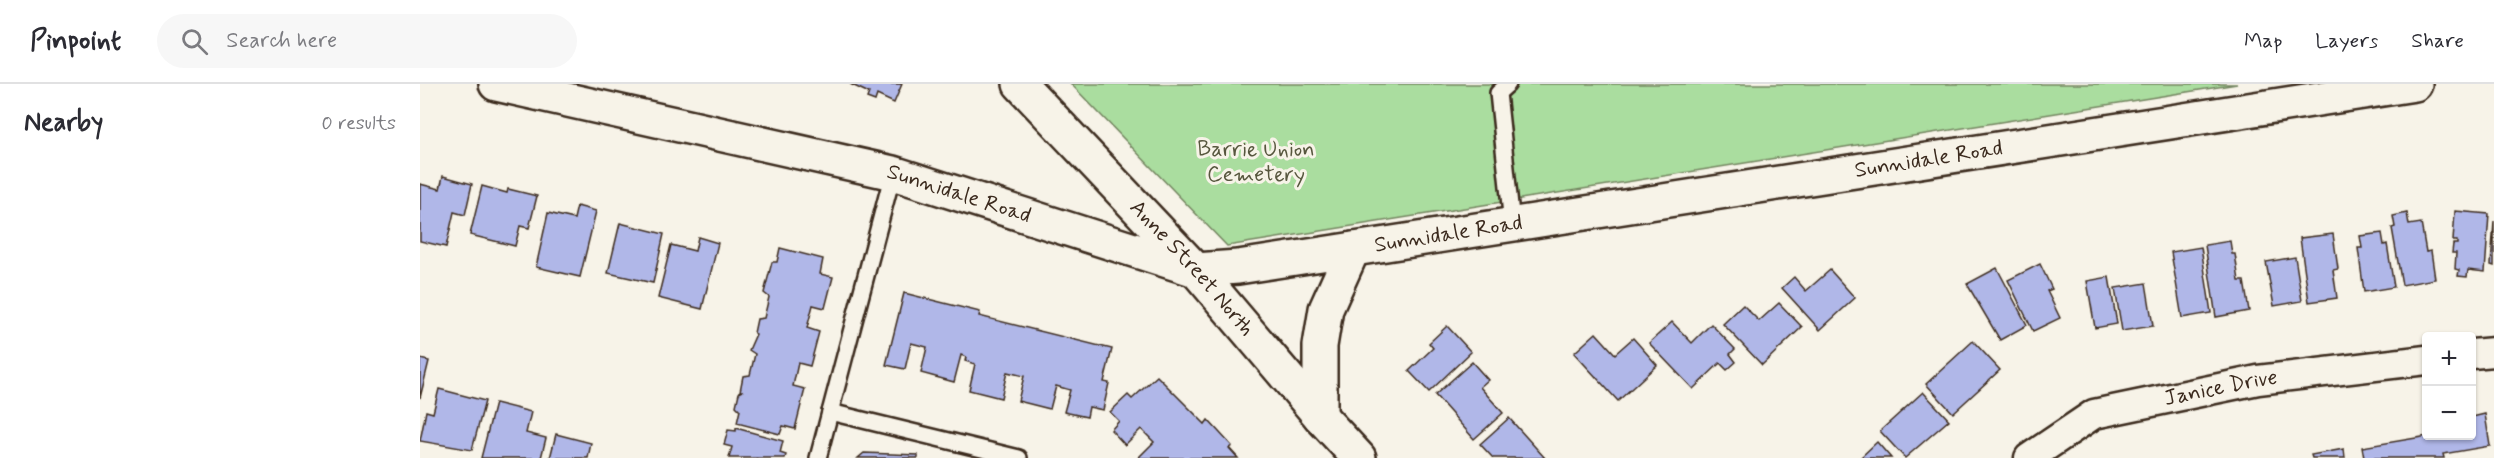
<!DOCTYPE html>
<html lang="en">
<head>
<meta charset="utf-8">
<style>
  :root { --surface:#fff; --page:#f7f7f7; --text:#2b2b33; --muted:#7c7c81; --line:#e1e1e2 }
  body { margin:0; font-family:Mynerve,sans-serif; background:var(--page); color:var(--text) }
  .controls { position:absolute; right:18px; bottom:18px; display:grid; overflow:hidden; border-radius:6px; box-shadow:0 2px 4px #0004 }
  .controls button { width:54px; height:54px; display:grid; place-items:center; padding:0; border:0; border-bottom:2px solid var(--line); background:var(--surface); color:var(--text); font:30px sans-serif }
  .list { margin:0; padding:0; list-style:none }
  h2 { display:flex; justify-content:space-between; align-items:center; height:78px; margin:0; padding:0 24px; font-size:26px }
  h2 small { font-size:20px; font-weight:400; color:var(--muted) }
  .icon { flex:none; width:33px; height:33px; fill:none; stroke:currentColor; stroke-width:2; stroke-linecap:round; stroke-linejoin:round }
  .map { position:relative; flex:none; width:2074px; height:374px; overflow:hidden }
  header { display:flex; align-items:center; gap:36px; box-sizing:border-box; height:84px; padding:0 30px; background:var(--surface); border-bottom:2px solid var(--line) }
  header strong { font-size:28px }
  nav { display:flex; gap:33px; margin-inline-start:auto; font-size:21px }
  .search { width:420px; height:54px; background:var(--page); display:flex; align-items:center; gap:15px; box-sizing:border-box; padding:0 21px; border-radius:33px; color:var(--muted); font-size:22px }
  main { display:flex }
  aside { flex:1; background:var(--surface) }
  .map>svg:first-child { display:block }
  .green { fill:#aadd9f; stroke:#72845e; stroke-width:1.5 }
  .building { fill:#b0b7e8; stroke:#3b2a1e; stroke-width:1.5 }
  .lines { fill:none; stroke-linecap:round; stroke-linejoin:round }
  .lane-casing { stroke:#3b2a1e; stroke-width:20 }
  .street-casing { stroke:#3b2a1e; stroke-width:33 }
  .secondary-casing { stroke:#3b2a1e; stroke-width:38 }
  .lane { stroke:#f7f3e8; stroke-width:15 }
  .street { stroke:#f7f3e8; stroke-width:28 }
  .secondary { stroke:#f7f3e8; stroke-width:33 }
  .labels { text-anchor:middle; dominant-baseline:central; stroke-width:6; stroke-linejoin:round; paint-order:stroke }
  .park-label { font-size:22px; fill:#57573e; stroke:#f7f3e8 }
  .street-label { font-size:22px; fill:#3b2a1e; stroke:#f7f3e8 }
</style>
</head>
<body>
<header>
<strong>Pinpoint</strong>
<div class="search"><svg class="icon" aria-label="search" viewBox="0 0 24 24"><circle cx="10" cy="10" r="6"/><path d="M15 15l6 6"/></svg>Search here</div>
<nav><a>Map</a><a>Layers</a><a>Share</a></nav>
</header>
<main>
<aside>
<h2>Nearby<small>0 results</small></h2>
<ul class="list">
</ul>
</aside>
<div class="map">
<svg width="2074" height="374" viewBox="0 0 2074 374">
  <rect width="100%" height="100%" fill="#f7f3e8"/>
  <filter id="ink" filterUnits="userSpaceOnUse"><feTurbulence type="fractalNoise" baseFrequency=".0167" numOctaves="2"/><feDisplacementMap in="SourceGraphic" scale="12" xChannelSelector="R" yChannelSelector="G"/><feConvolveMatrix kernelMatrix="1 2 1 2 8 2 1 2 1" color-interpolation-filters="sRGB"/></filter>
  <g filter="url(#ink)">
    <path class="green" d="M651 0H1817L807 162Z"/>
    <g class="building">
      <path d="M430 0H482L474 19 457 11 455 17 447 14 449 9Z"/>
      <path d="M23 92 52 100 45 131 34 128 26 163 0 157V100L20 105Z"/>
      <path d="M62 102 87 109 88 105 117 112 109 144 100 142 95 162 50 151Z"/>
      <path d="M157 122 176 127 160 193 116 183 128 129 154 135Z"/>
      <path d="M2035 127 2069 130 2065 188 2048 186 2047 193 2038 192 2039 186 2035 185 2036 169H2032L2033 160H2037V157H2033Z"/>
      <path d="M1987 129 1989 141 2001 139 2006 168 2011 167 2015 195 1982 201 1972 144 1975 143 1973 132Z"/>
      <path d="M2074 137V182L2071 181Z"/>
      <path d="M200 139 244 150 233 199 188 189Z"/>
      <path d="M1962 149 1964 161 1967 160 1974 203 1944 208 1938 164H1942L1940 152Z"/>
      <path d="M1913 150 1918 185 1913 186 1917 214 1889 218 1880 154Z"/>
      <path d="M278 153 298 159 282 225 238 214 251 161 275 167Z"/>
      <path d="M1810 157 1812 170H1815L1819 197H1824L1829 227 1796 233 1785 161Z"/>
      <path d="M1781 163 1791 229 1762 234 1751 168Z"/>
      <path d="M360 164 403 175 400 190 413 193 405 224 393 221 387 244 399 248 390 282 378 279 373 302 385 305 375 345 363 342 360 350 317 339 320 326 316 322 319 309 323 307H320L323 292 330 291 335 270 329 266 336 250 334 249 337 235 344 234 349 213 344 209 352 178H357Z"/>
      <path d="M1875 173 1882 217 1854 222 1846 178Z"/>
      <path d="M1620 180 1632 205 1627 207 1640 234 1613 247 1588 196Z"/>
      <path d="M1577 184 1607 241 1580 256 1547 200Z"/>
      <path d="M1410 186 1435 214 1400 246 1362 204 1374 193 1386 207Z"/>
      <path d="M1689 193 1697 240 1675 244 1667 197Z"/>
      <path d="M1726 199 1733 242 1702 247 1695 204Z"/>
      <path d="M484 209 560 228 559 232 692 265 684 298 689 299 683 326 669 323 667 333 644 328 650 306 636 302 630 325 598 317 604 292 587 288 581 314 549 306 555 280 545 277 546 273 541 271 534 298 501 289 507 263 491 259 485 285 466 281Z"/>
      <path d="M1359 219 1382 243 1342 281 1303 240 1323 221 1339 237Z"/>
      <path d="M1252 238 1272 259 1291 240 1315 265 1310 270 1316 278 1307 286 1300 279 1273 305 1229 259Z"/>
      <path d="M1027 242 1051 268 1009 308 989 287 1013 264 1009 259Z"/>
      <path d="M1176 249 1195 270 1213 254 1237 281 1198 317 1154 269Z"/>
      <path d="M1553 257 1580 286 1533 329 1506 300Z"/>
      <path d="M0 275 9 277 0 314Z"/>
      <path d="M1052 278 1068 296 1060 303 1083 329 1054 355 1015 311Z"/>
      <path d="M737 292 785 340 788 336 812 362 809 364 818 374H718L734 358 721 345 705 361 691 346 699 337 690 328 708 311 712 315Z"/>
      <path d="M19 305 65 317 52 366 0 357 6 327 13 329Z"/>
      <path d="M1503 308 1529 336 1485 374 1460 347Z"/>
      <path d="M75 319 111 328 106 349 126 354 121 374H61Z"/>
      <path d="M2065 330 2070 362 2023 370 2024 374H1944L1942 363 2008 352H2052V333Z"/>
      <path d="M1089 334 1125 374H1073L1060 360Z"/>
      <path d="M316 344 363 357 360 369 366 371 365 374H309L312 363 304 361 308 346 316 347Z"/>
      <path d="M136 350 171 359 168 374H130Z"/>
      <path d="M1457 358 1471 374H1440Z"/>
      <path d="M1924 365 1925 374H1892L1891 371Z"/>
      <path d="M444 369 498 371V374H438Z"/>
    </g>
    <g class="lines">
      <g class="lane-casing">
        <g id="lane">
          <path d="M1088 0 1078 9 1092 140"/>
          <path d="M410 328 599 374"/>
          <path d="M398 374 473 89"/>
        </g>
      </g>
      <g class="street-casing">
        <g id="street">
          <path d="M2052 270 2074 268"/>
          <path id="s1" d="M1609 374 1674 330 1838 296 2006 276"/>
        </g>
      </g>
      <g class="secondary-casing">
        <g id="secondary">
          <path id="s2" d="M76 0 473 89 776 186 818 183 1995 0"/>
          <path id="s3" d="M600 0 776 186 900 332 939 374"/>
          <path d="M900 332V262L906 225 933 165"/>
        </g>
      </g>
      <use href="#lane" class="lane"/>
      <use href="#street" class="street"/>
      <use href="#secondary" class="secondary"/>
    </g>
  </g>
  <g class="labels">
    <g class="park-label">
      <text x="836" y="66">Barrie Union<tspan x="836" dy="25">Cemetery</tspan></text>
    </g>
    <g class="street-label">
      <text stroke="none"><textPath href="#s2" startOffset="1466">Sunnidale Road</textPath></text>
      <text stroke="none"><textPath href="#s2" startOffset="476">Sunnidale Road</textPath></text>
      <text stroke="none"><textPath href="#s2" startOffset="980">Sunnidale Road</textPath></text>
      <text stroke="none"><textPath href="#s3" startOffset="252">Anne Street North</textPath></text>
      <text stroke="none"><textPath href="#s1" startOffset="208">Janice Drive</textPath></text>
    </g>
  </g>
</svg>
<div class="controls">
<button>+</button>
<button>−</button>
</div>
</div>
</main>
</body>
</html>
